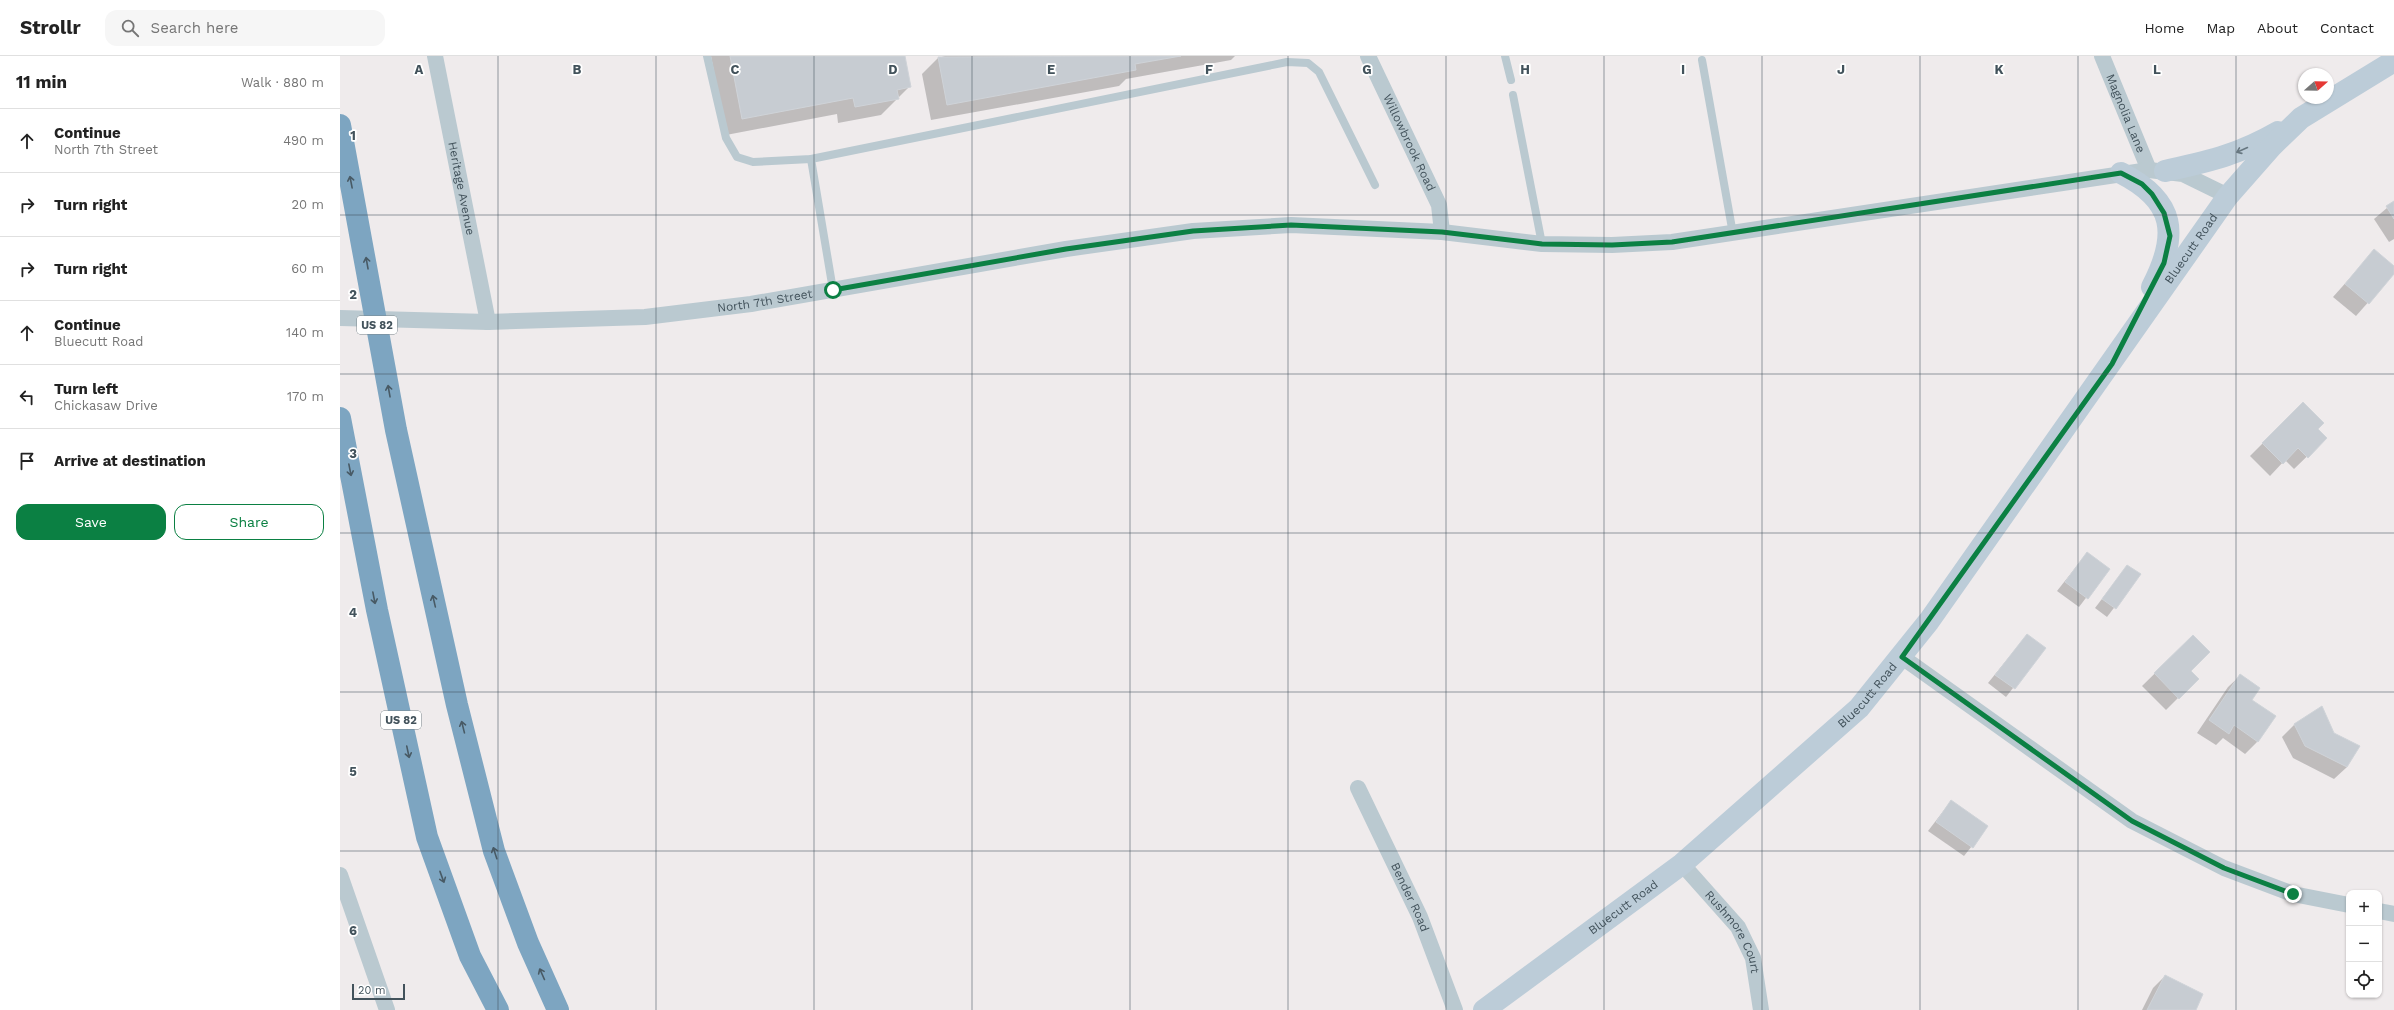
<!DOCTYPE html>
<html lang="en">
<head>
<meta charset="utf-8">
<style>
  :root { --surface:#fff; --page:#f6f6f6; --text:#222; --muted:#767676; --line:#e0e0e0; --accent:#0b8043 }
  body { margin:0; font-family:"Work Sans",sans-serif; background:var(--page); color:var(--text) }
  .controls { position:absolute; right:12px; bottom:12px; display:grid; overflow:hidden; border-radius:8px; box-shadow:0 1px 3px #0004 }
  .controls button { width:36px; height:36px; display:grid; place-items:center; padding:0; border:0; border-bottom:1px solid var(--line); background:var(--surface); color:var(--text); font:20px sans-serif }
  .compass { position:absolute; left:1958px; top:12px; width:36px; height:36px; border-radius:50%; background:var(--surface); box-shadow:0 1px 3px #0004; rotate:70deg }
  .scale { position:absolute; left:12px; bottom:10px; width:53px; box-sizing:border-box; padding-left:4px; border:2px solid #42525b; border-top:0; font-size:11px; line-height:14px; white-space:nowrap; color:#42525b; -webkit-text-stroke:3px #fff; paint-order:stroke }
  .stop { position:absolute; width:12px; height:12px; margin:-9px; border:3px solid #0b8043; border-radius:50%; background:#fff }
  .stop.end { background:#0b8043; border-color:#fff; box-shadow:0 1px 4px #0008 }
  .list { margin:0; padding:0; list-style:none }
  h2 { display:flex; justify-content:space-between; align-items:center; height:52px; margin:0; padding:0 16px; font-size:17px }
  h2 small { font-size:13px; font-weight:400; color:var(--muted) }
  .list li { display:grid; grid-template-columns:26px 1fr auto; gap:12px; align-items:center; box-sizing:border-box; height:64px; padding:0 16px; border-top:1px solid var(--line) }
  .list b { display:block; font-size:15px; white-space:nowrap }
  .list p { margin:0; font-size:13px; white-space:nowrap; color:var(--muted) }
  .list em { font-size:13px; font-style:normal; color:var(--muted) }
  .actions { display:flex; gap:8px; padding:12px 16px }
  .actions a { flex:1; padding:9px 0; border:1px solid var(--accent); border-radius:12px; text-align:center; font-size:14px; color:var(--accent) }
  .actions .main { background:var(--accent); color:#fff }
  .icon { flex:none; width:22px; height:22px; fill:none; stroke:currentColor; stroke-width:2; stroke-linecap:round; stroke-linejoin:round }
  .map { position:relative; flex:none; width:2054px; height:954px; overflow:hidden }
  header { display:flex; align-items:center; gap:24px; box-sizing:border-box; height:56px; padding:0 20px; background:var(--surface); border-bottom:1px solid var(--line) }
  header strong { font-size:19px }
  nav { display:flex; gap:22px; margin-inline-start:auto; font-size:14px }
  .search { width:280px; height:36px; background:var(--page); display:flex; align-items:center; gap:10px; box-sizing:border-box; padding:0 14px; border-radius:12px; color:var(--muted); font-size:15px }
  main { display:flex }
  aside { flex:1; background:var(--surface) }
  .map>svg:first-child { display:block }
  .shadow { fill:#0003 }
  .building { fill:#c7ccd2; stroke:#cfd3d8 }
  .lines { fill:none; stroke-linecap:round; stroke-linejoin:round }
  .lane { stroke:#bac9d0; stroke-width:8 }
  .street { stroke:#bac9d0; stroke-width:16 }
  .secondary { stroke:#bcccd8; stroke-width:22 }
  .highway { stroke:#7da5c1; stroke-width:22 }
  .oneway { stroke:#677780 }
  .oneway2 { stroke:#485a65 }
  .route { stroke:#0b8043; stroke-width:5 }
  .grid { fill:none; stroke:#42525b; stroke-width:1; stroke-opacity:0.55 }
  .labels { text-anchor:middle; dominant-baseline:central; stroke-width:3.5; stroke-linejoin:round; paint-order:stroke }
  .shield { fill:#fff; stroke:#7b868c; stroke-width:1 }
  .shield-label { font-size:11px; font-weight:bold; fill:#42525b }
  .street-label { font-size:12px; fill:#42525b; stroke:#fff }
  .grid-label { font-size:13px; text-anchor:middle; font-weight:bold; fill:#42525b; stroke:#fff; stroke-width:3.5; stroke-linejoin:round; paint-order:stroke }
</style>
</head>
<body>
<header>
<strong>Strollr</strong>
<div class="search"><svg class="icon" aria-label="search" viewBox="0 0 24 24"><circle cx="10" cy="10" r="6"/><path d="M15 15l6 6"/></svg>Search here</div>
<nav><a>Home</a><a>Map</a><a>About</a><a>Contact</a></nav>
</header>
<main>
<aside>
<h2>11 min<small>Walk · 880 m</small></h2>
<ul class="list">
<li><svg class="icon" aria-label="ahead" viewBox="0 0 24 24"><path d="M12 20V5M6 11l6-6 6 6"/></svg><div><b>Continue</b><p>North 7th Street</p></div><em>490 m</em></li>
<li><svg class="icon" aria-label="right" viewBox="0 0 24 24"><path d="M7 20v-9h11M14 6l5 5-5 5"/></svg><div><b>Turn right</b></div><em>20 m</em></li>
<li><svg class="icon" aria-label="right" viewBox="0 0 24 24"><path d="M7 20v-9h11M14 6l5 5-5 5"/></svg><div><b>Turn right</b></div><em>60 m</em></li>
<li><svg class="icon" aria-label="ahead" viewBox="0 0 24 24"><path d="M12 20V5M6 11l6-6 6 6"/></svg><div><b>Continue</b><p>Bluecutt Road</p></div><em>140 m</em></li>
<li><svg class="icon" aria-label="left" viewBox="0 0 24 24"><path d="M17 20v-9H6M10 6l-5 5 5 5"/></svg><div><b>Turn left</b><p>Chickasaw Drive</p></div><em>170 m</em></li>
<li><svg class="icon" aria-label="arrive" viewBox="0 0 24 24"><path d="M6 21V4h12l-3 4 3 4H6"/></svg><div><b>Arrive at destination</b></div></li>
</ul>
<div class="actions"><a class="main">Save</a><a>Share</a></div>
</aside>
<div class="map">
<svg width="2054" height="954" viewBox="0 0 2054 954">
  <rect width="100%" height="100%" fill="#efebec"/>
  <g class="shadow">
    <path d="M371 0H564L570 30 541 59 498 67 497 58 386 79Z"/>
    <path d="M895 0 891 4 786 23 779 30 591 64 582 18 598 2 605 0Z"/>
    <path d="M2054 146V183L2049 186 2034 163Z"/>
    <path d="M2034 195 2054 211V217L2016 260 1993 241Z"/>
    <path d="M1963 347 1977 373 1986 382 1954 413 1945 404 1930 420 1910 400Z"/>
    <path d="M1747 497 1768 513 1739 551 1717 535Z"/>
    <path d="M1787 510 1799 519 1767 561 1755 552Z"/>
    <path d="M1687 579 1704 592 1666 641 1648 627Z"/>
    <path d="M1853 580 1850 615 1857 623 1826 654 1802 630Z"/>
    <path d="M1901 619 1911 644 1917 686 1905 698 1883 682 1876 689 1857 677 1888 631Z"/>
    <path d="M1955 668 2007 711 1994 723 1953 702 1942 681Z"/>
    <path d="M1611 745 1647 771 1624 800 1588 775Z"/>
    <path d="M1825 920 1854 954H1802L1813 932Z"/>
  </g>
  <g class="building">
    <path d="M390 0H565L571 31 557 34 559 43 515 51 513 42 402 63Z"/>
    <path d="M841 0 795 8 796 14 607 49 598 1Z"/>
    <path d="M2054 145V163L2046 150Z"/>
    <path d="M2034 193 2054 210V218L2029 248 2005 228Z"/>
    <path d="M1963 346 1984 367 1978 373 1987 382 1968 402 1958 392 1943 408 1922 387Z"/>
    <path d="M1747 496 1770 513 1748 543 1725 526Z"/>
    <path d="M1787 509 1801 518 1776 553 1762 543Z"/>
    <path d="M1687 578 1706 592 1675 633 1655 619Z"/>
    <path d="M1853 579 1870 596 1851 615 1859 623 1839 643 1814 617Z"/>
    <path d="M1900 618 1920 632 1912 644 1936 660 1918 686 1894 669 1889 678 1869 664Z"/>
    <path d="M1982 650 1994 677 2020 690 2007 711 1965 690 1954 668Z"/>
    <path d="M1611 744 1648 770 1633 792 1596 766Z"/>
    <path d="M1825 919 1863 938 1856 954H1807Z"/>
  </g>
  <g class="lines">
    <g class="lane">
      <path d="M367 0 386 82 397 101 413 106 471 103 947 6 968 7 979 16 1035 129"/>
      <path d="M1165 0 1171 24"/>
      <path d="M1362 4 1393 178"/>
      <path d="M1173 39 1202 188"/>
      <path d="M471 103 493 234"/>
    </g>
    <g class="street">
      <path id="s1" d="M95 0 148 266"/>
      <path id="s2" d="M1028 0 1099 149 1102 176"/>
      <path id="s3" d="M1762 0 1809 114"/>
      <path id="s4" d="M0 262 148 266 305 261 411 248 726 193 853 175 951 169 1102 176 1202 188 1272 189 1332 186 1809 114 1843 118 1888 140"/>
      <path d="M1562 601 1792 765 1884 812 1953 838 2009 849"/>
      <path id="s5" d="M1018 732 1080 861 1115 954"/>
      <path id="s6" d="M1342 808 1398 871 1413 902 1421 954"/>
      <path d="M0 819 47 954"/>
      <path d="M2039 855 2054 858"/>
    </g>
    <g class="secondary">
      <path d="M1825 115C1869 105 1898 99 1938 76"/>
      <path d="M1781 117C1836 145 1839 179 1812 231"/>
      <path id="s7" d="M1144 954 1342 808 1519 652 1589 565 1888 140 1932 90 1961 62 2054 5"/>
    </g>
    <g class="highway">
      <path d="M0 69 56 374 117 649 154 795 188 887 218 954"/>
      <path d="M0 362 37 554 87 781 130 900 158 954"/>
    </g>
  </g>
  <defs><path id="oneway-shaft" d="M-6 0H5M1.5-3L5.5 0L1.5 3" fill="none" stroke-width="1.6" stroke-linecap="round" stroke-linejoin="round"/></defs>
  <use class="oneway" href="#oneway-shaft" transform="translate(1902 94) rotate(156)"/>
  <g class="oneway2">
    <use href="#oneway-shaft" transform="translate(11 126) rotate(-101)"/>
    <use href="#oneway-shaft" transform="translate(27 207) rotate(-100)"/>
    <use href="#oneway-shaft" transform="translate(49 335) rotate(-100)"/>
    <use href="#oneway-shaft" transform="translate(10 414) rotate(79)"/>
    <use href="#oneway-shaft" transform="translate(34 542) rotate(79)"/>
    <use href="#oneway-shaft" transform="translate(94 545) rotate(-103)"/>
    <use href="#oneway-shaft" transform="translate(123 671) rotate(-104)"/>
    <use href="#oneway-shaft" transform="translate(68 696) rotate(78)"/>
    <use href="#oneway-shaft" transform="translate(155 797) rotate(-108)"/>
    <use href="#oneway-shaft" transform="translate(102 821) rotate(70)"/>
    <use href="#oneway-shaft" transform="translate(202 918) rotate(-114)"/>
  </g>
  <g class="lines">
    <path class="route" d="M493 234 726 193 853 175 951 169 1102 176 1202 188 1272 189 1332 186 1781 117 1802 128 1812 138 1824 157 1830 180 1824 207 1772 308 1562 601 1792 765 1884 812 1953 838"/>
  </g>
  <path class="grid" d="M158 0V954M316 0V954M474 0V954M632 0V954M790 0V954M948 0V954M1106 0V954M1264 0V954M1422 0V954M1580 0V954M1738 0V954M1896 0V954M0 159H2054M0 318H2054M0 477H2054M0 636H2054M0 795H2054"/>
  <g class="labels">
    <g class="shield">
      <rect x="17" y="260" width="40" height="18" rx="3"/>
      <rect x="41" y="655" width="40" height="18" rx="3"/>
    </g>
    <g class="shield-label">
      <text x="37" y="269">US 82</text>
      <text x="61" y="664">US 82</text>
    </g>
    <g class="street-label">
      <text stroke="none"><textPath href="#s3" startOffset="62">Magnolia Lane</textPath></text>
      <text stroke="none"><textPath href="#s2" startOffset="96">Willowbrook Road</textPath></text>
      <text stroke="none"><textPath href="#s1" startOffset="135">Heritage Avenue</textPath></text>
      <text stroke="none"><textPath href="#s7" startOffset="1049">Bluecutt Road</textPath></text>
      <text stroke="none"><textPath href="#s4" startOffset="426">North 7th Street</textPath></text>
      <text stroke="none"><textPath href="#s7" startOffset="497">Bluecutt Road</textPath></text>
      <text stroke="none"><textPath href="#s5" startOffset="121">Bender Road</textPath></text>
      <text stroke="none"><textPath href="#s7" startOffset="173">Bluecutt Road</textPath></text>
      <text stroke="none"><textPath href="#s6" startOffset="86">Rushmore Court</textPath></text>
    </g>
  </g>
  <g class="grid-label">
    <text x="79" y="18">A</text>
    <text x="237" y="18">B</text>
    <text x="395" y="18">C</text>
    <text x="553" y="18">D</text>
    <text x="711" y="18">E</text>
    <text x="869" y="18">F</text>
    <text x="1027" y="18">G</text>
    <text x="1185" y="18">H</text>
    <text x="1343" y="18">I</text>
    <text x="1501" y="18">J</text>
    <text x="1659" y="18">K</text>
    <text x="1817" y="18">L</text>
    <text x="13" y="84">1</text>
    <text x="13" y="243">2</text>
    <text x="13" y="402">3</text>
    <text x="13" y="561">4</text>
    <text x="13" y="720">5</text>
    <text x="13" y="879">6</text>
  </g>
</svg>
<div class="controls">
<button>+</button>
<button>−</button>
<button><svg class="icon" aria-label="locate" viewBox="0 0 24 24"><circle cx="12" cy="12" r="6"/><path d="M12 2v4M12 18v4M2 12h4M18 12h4"/></svg></button>
</div>
<svg class="compass" viewBox="-18 -18 36 36"><path d="M0-13l5 13h-10z" fill="#e53935"/><path d="M0 13l5-13h-10z" fill="#767676"/></svg>
<div class="scale">20 m</div>
<div class="stop" style="left:493px;top:234px"></div>
<div class="stop end" style="left:1953px;top:838px"></div>
</div>
</main>
</body>
</html>
